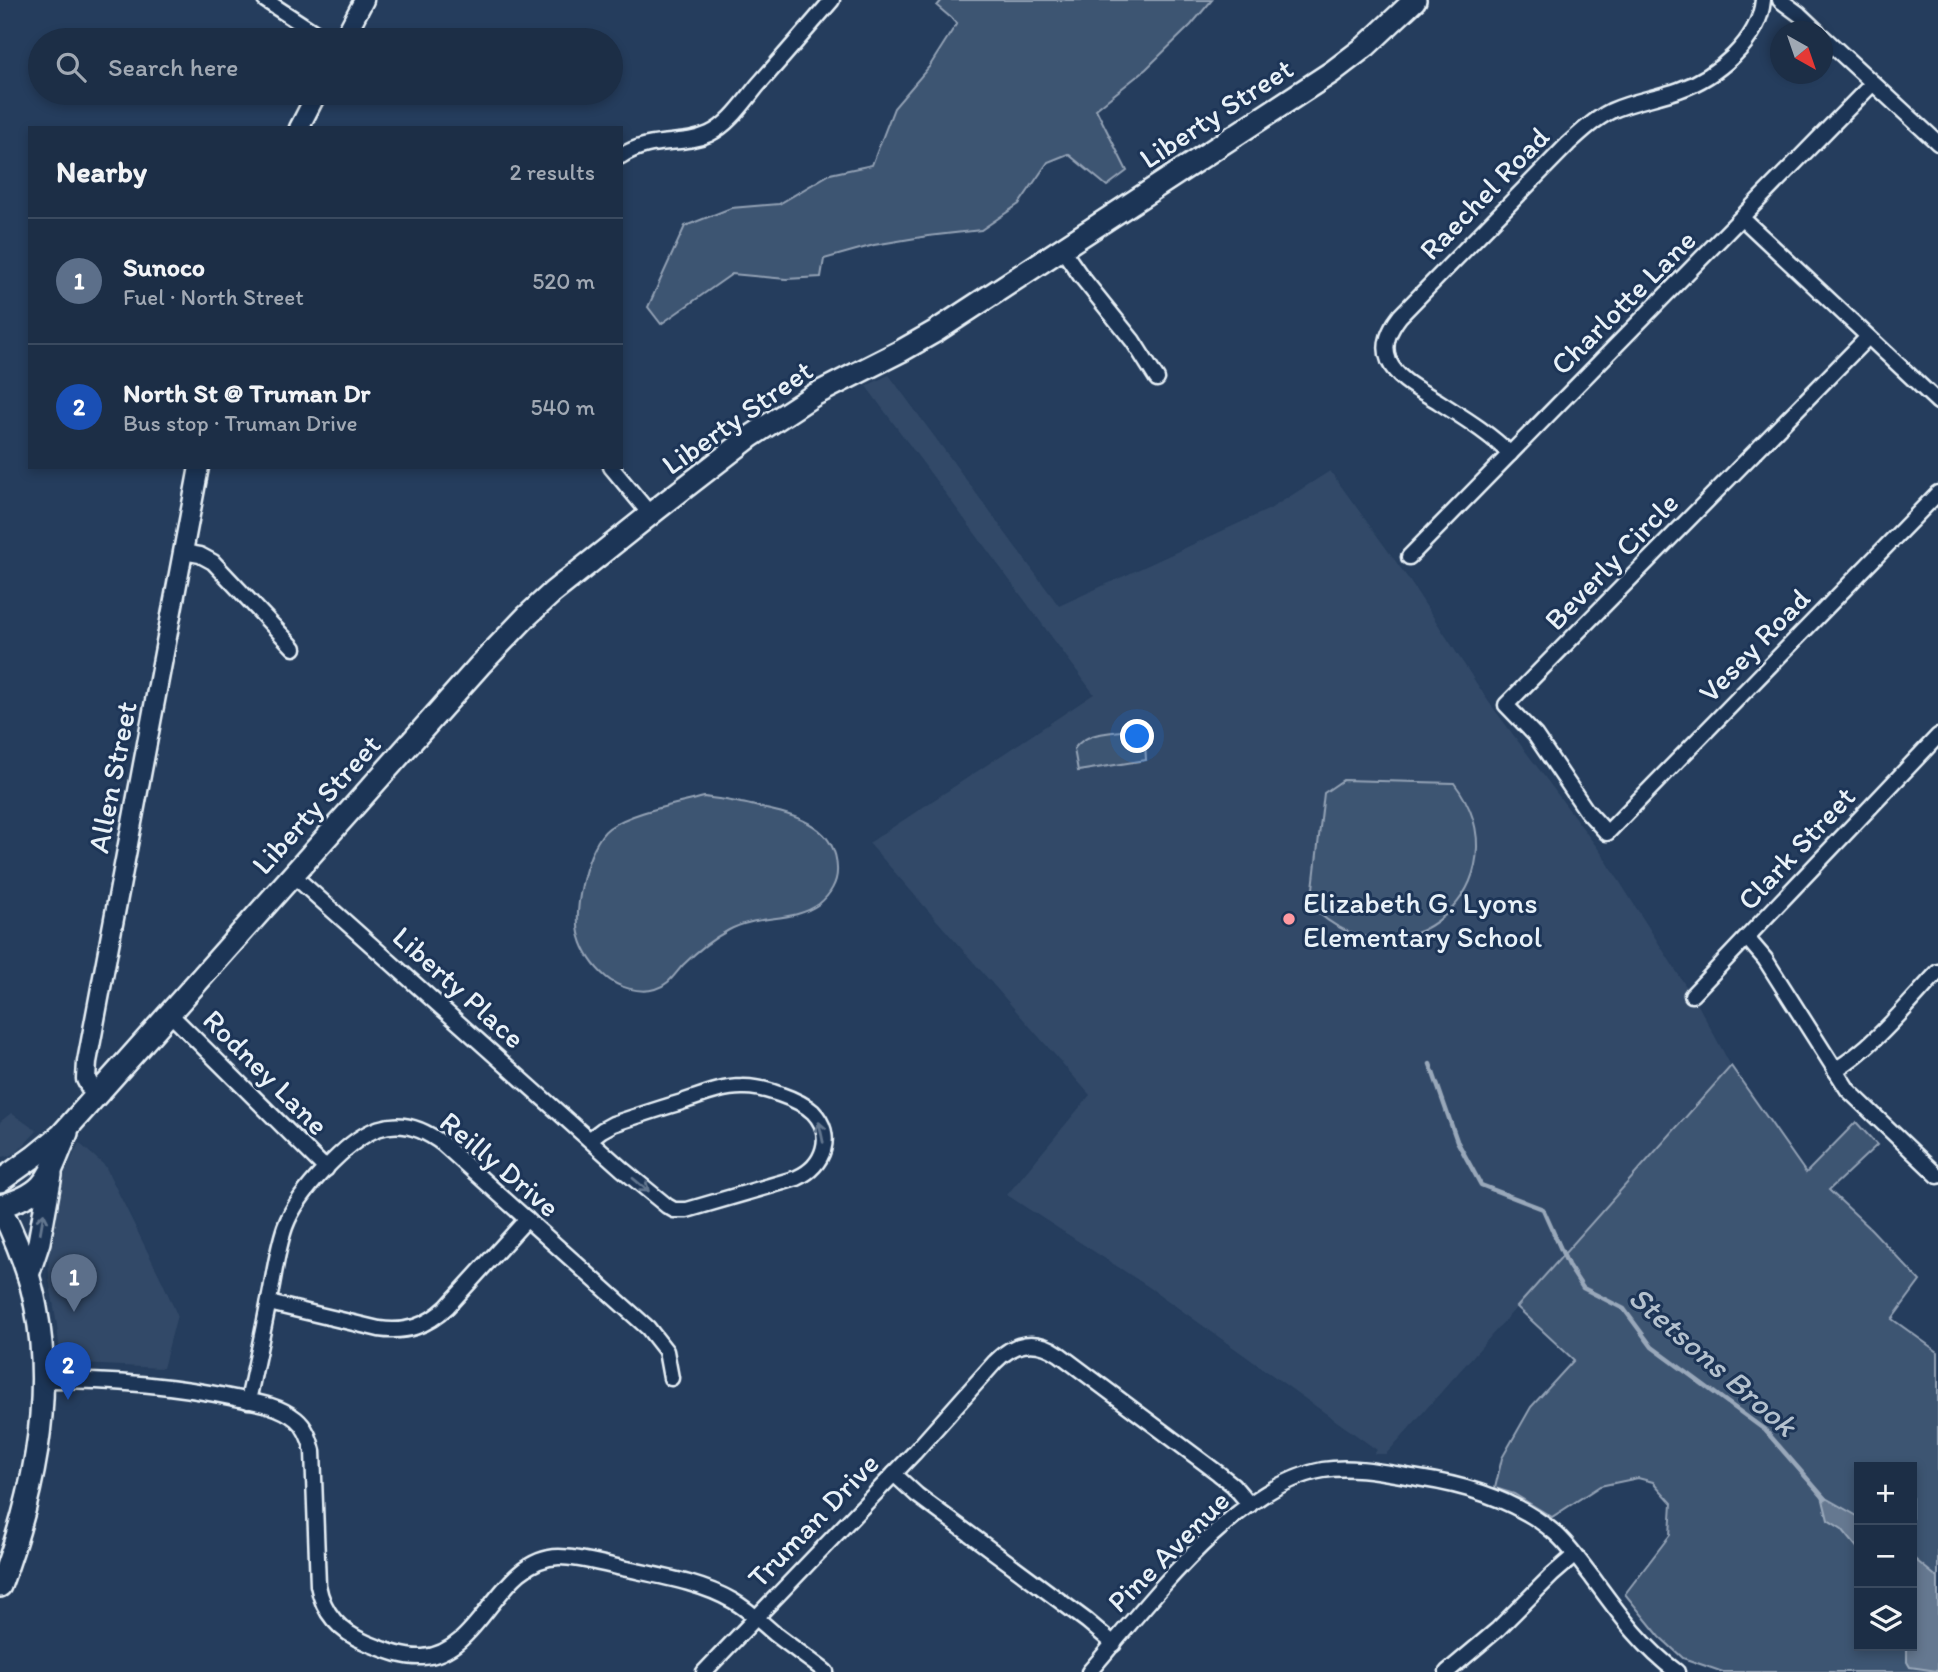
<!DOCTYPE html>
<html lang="en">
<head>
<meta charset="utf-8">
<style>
  :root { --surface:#1c2e46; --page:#25364d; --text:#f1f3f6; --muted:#a0a8b3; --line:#3a4a5f; --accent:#e797bd }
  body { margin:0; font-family:Itim,sans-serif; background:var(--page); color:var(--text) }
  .controls { position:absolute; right:21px; bottom:21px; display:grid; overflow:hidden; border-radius:0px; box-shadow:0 4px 10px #0003 }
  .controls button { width:63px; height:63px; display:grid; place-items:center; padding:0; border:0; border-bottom:2px solid var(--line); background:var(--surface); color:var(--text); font:35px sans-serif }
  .compass { position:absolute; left:1770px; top:21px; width:63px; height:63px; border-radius:50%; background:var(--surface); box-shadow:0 4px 10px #0003; rotate:140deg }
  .you { position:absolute; left:1138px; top:737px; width:24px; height:24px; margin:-18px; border:5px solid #fff; border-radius:50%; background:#1a73e8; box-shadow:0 0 0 10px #1a73e833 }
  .badge { display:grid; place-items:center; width:46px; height:46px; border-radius:50%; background:var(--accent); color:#fff; font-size:23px; font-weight:700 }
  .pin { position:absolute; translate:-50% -58px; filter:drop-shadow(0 2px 4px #0008) }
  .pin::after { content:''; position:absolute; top:37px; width:24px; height:21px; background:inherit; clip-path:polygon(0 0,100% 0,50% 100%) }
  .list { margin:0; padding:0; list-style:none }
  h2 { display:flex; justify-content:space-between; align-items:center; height:91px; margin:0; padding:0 28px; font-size:30px }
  h2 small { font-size:23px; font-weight:400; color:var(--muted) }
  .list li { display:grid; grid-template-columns:46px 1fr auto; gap:21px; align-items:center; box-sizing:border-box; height:126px; padding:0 28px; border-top:2px solid var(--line) }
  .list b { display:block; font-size:26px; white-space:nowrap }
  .list p { margin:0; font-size:23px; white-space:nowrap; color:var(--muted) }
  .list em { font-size:23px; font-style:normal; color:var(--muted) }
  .icon { flex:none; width:38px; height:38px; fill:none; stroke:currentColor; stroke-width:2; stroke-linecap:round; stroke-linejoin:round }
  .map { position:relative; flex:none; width:1938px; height:1672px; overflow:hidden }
  .search { position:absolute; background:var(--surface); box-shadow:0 4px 10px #0003; left:28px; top:28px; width:595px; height:77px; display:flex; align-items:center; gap:18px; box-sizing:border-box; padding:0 24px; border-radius:38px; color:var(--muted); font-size:26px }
  .panel { position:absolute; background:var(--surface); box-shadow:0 4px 10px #0003; left:28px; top:126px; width:595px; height:343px; border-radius:0px }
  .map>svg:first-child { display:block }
  .built { fill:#334a68 }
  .green { fill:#3e5472; stroke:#93a2b5; stroke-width:2; fill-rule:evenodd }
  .water { fill:#657890; stroke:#99a8ba; stroke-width:2 }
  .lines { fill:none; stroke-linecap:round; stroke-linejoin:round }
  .stream { stroke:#99a8ba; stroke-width:4.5 }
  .minor-casing { stroke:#e8f1f8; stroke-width:19 }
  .tertiary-casing { stroke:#e8f1f8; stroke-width:23 }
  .secondary-casing { stroke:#e8f1f8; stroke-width:26 }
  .minor { stroke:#1d3557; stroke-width:14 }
  .tertiary { stroke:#1d3557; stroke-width:18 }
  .secondary { stroke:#1d3557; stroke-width:21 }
  .oneway { stroke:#64778f }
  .poi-dot { fill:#ff9aa2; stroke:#1d3557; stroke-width:2.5 }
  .labels { text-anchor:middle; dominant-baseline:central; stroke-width:6; stroke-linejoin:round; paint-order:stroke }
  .street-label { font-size:30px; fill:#e8f1f8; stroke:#1d3557 }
  .poi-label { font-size:30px; fill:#e8f1f8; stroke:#1d3557; text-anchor:start }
  .water-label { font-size:32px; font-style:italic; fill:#b4c1ce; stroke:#1d3557 }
</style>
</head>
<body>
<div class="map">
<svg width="1938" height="1672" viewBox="0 0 1938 1672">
  <rect width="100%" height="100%" fill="#253d5d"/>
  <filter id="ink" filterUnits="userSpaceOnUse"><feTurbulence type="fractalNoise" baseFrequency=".0143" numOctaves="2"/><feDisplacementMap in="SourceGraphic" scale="14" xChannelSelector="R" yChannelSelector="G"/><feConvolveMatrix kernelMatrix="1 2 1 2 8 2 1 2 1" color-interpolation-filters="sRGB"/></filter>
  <g filter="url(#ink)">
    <g class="built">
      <path d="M889 375 1059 606 1270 509 1330 471 1407 577 1488 701 1602 854 1699 1007 1731 1066 1386 1454H1374L1377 1450 1149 1287 1007 1195 1090 1095 869 843 1094 694 866 386Z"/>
      <path d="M11 1113 37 1131 17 1152 9 1156 0 1157V1122Z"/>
      <path d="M79 1143 105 1166 163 1283 177 1315 163 1368 61 1363 57 1325 49 1278 48 1241 60 1183Z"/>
    </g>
    <g class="green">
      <path d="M942 0H1212L1191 25 1146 69 1096 109 1127 171 1107 186 1068 154 1048 162 1019 204 981 230 928 236 874 245 824 259 821 277 786 279 732 274 661 324 648 307 685 226 731 208 779 204 830 174 872 165 894 108 929 67 957 23 937 6Z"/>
      <path d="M1121 731 1139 737 1145 743 1146 760 1078 771 1074 749C1084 734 1104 733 1121 731Z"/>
      <path d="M1343 780 1454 783C1530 882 1401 996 1311 906L1324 793Z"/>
      <path d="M704 797C716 799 729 800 741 803 749 804 758 807 766 809 799 816 836 828 837 868 838 882 830 895 819 904 793 923 758 914 729 930 712 939 696 952 683 965 674 975 669 985 655 989 640 994 617 987 606 977 594 967 584 952 580 937 572 912 587 844 609 828 634 811 675 805 704 797Z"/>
      <path d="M1731 1066 1806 1173 1856 1122 1877 1145 1829 1190 1871 1229 1920 1281 1892 1319 1938 1352V1672H1723L1683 1658 1660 1637 1625 1594 1670 1535 1672 1503 1653 1482 1638 1478 1600 1486 1552 1517 1514 1494 1495 1488 1502 1458 1531 1407 1574 1360 1517 1307ZM1859 1467H1912V1646H1859Z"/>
    </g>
    <g class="water">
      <path d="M1822 1496 1859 1517V1550L1842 1529 1828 1520Z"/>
      <path d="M1912 1557 1938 1578V1670L1937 1671 1910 1667 1907 1662V1646H1912Z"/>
    </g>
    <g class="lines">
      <path class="stream" d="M1430 1064 1457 1141 1481 1185 1543 1209 1568 1265 1583 1288 1624 1309 1652 1347 1765 1430 1825 1499"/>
      <g class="minor-casing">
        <g id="minor">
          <path d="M265 0 326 40"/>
          <path d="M1780 0 1799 14 1818 32"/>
          <path d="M1822 36 1938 143"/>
          <path d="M621 156C652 136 680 147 709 134 729 125 744 102 758 85 783 57 808 28 832 0"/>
          <path d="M1742 218 1938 402"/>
          <path d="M1062 249 1080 275 1133 341 1157 379"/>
          <path d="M1868 337 1506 705 1535 735 1586 810 1607 833 1938 493"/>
          <path d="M1510 454C1489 433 1464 418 1439 402 1422 391 1398 381 1389 361 1382 344 1390 329 1400 316L1568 144C1581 132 1595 119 1611 111 1633 101 1656 98 1679 90 1716 77 1759 42 1763 0"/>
          <path d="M611 467 650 514"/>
          <path d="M183 552 200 555 213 562 294 648"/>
          <path d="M1409 557 1873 83"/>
          <path d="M293 875 622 1169 667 1206 674 1210H687L797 1178C824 1166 835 1135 813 1112 799 1099 761 1086 742 1087 722 1087 703 1095 685 1101 661 1108 637 1116 613 1124L602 1130 590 1139"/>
          <path d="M1747 938 1765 959 1848 1090 1938 1176"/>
          <path d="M1692 995 1938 736"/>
          <path d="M169 1013 326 1169"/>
          <path d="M1835 1070C1875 1046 1906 1006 1938 972"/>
          <path d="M269 1303 379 1329C406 1333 427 1326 447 1307L527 1219"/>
          <path d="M43 1380C108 1380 171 1384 235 1398 256 1402 279 1405 296 1419 306 1427 310 1439 313 1451L318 1585C323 1613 340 1632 367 1643 385 1650 403 1658 423 1657 482 1653 498 1558 559 1557 580 1557 602 1564 622 1568 659 1576 700 1582 733 1601 749 1610 762 1623 775 1634 792 1647 809 1659 826 1672"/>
          <path d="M248 1401C256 1364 264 1327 271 1290 275 1269 278 1247 285 1227 293 1205 308 1187 324 1170 360 1132 394 1106 443 1144L648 1328 666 1351 671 1378"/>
          <path d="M894 1474 917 1495 1087 1621 1114 1644"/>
          <path d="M704 1672 914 1453 995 1362C1014 1342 1036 1338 1059 1354L1218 1473 1233 1485 1250 1505"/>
          <path d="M1089 1672C1146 1607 1234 1486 1323 1470 1354 1465 1387 1473 1418 1478 1465 1485 1518 1501 1555 1533 1569 1545 1580 1562 1592 1577 1617 1611 1642 1647 1677 1672"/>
          <path d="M1447 1672 1498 1629 1552 1575 1575 1555"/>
        </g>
      </g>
      <g class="tertiary-casing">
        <g id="tertiary">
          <path d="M343 40 364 0"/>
          <path d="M299 128 317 93"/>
          <path d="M95 1096 86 1079 87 1062 199 467"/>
        </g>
      </g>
      <g class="secondary-casing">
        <g id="secondary">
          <path d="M0 1181 35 1156 61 1135 480 665 527 616 553 592 657 509 750 437 814 395 901 351 936 331 1332 72 1366 46 1415 0"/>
          <path d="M0 1206C51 1192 48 1175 67 1133"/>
          <path d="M0 1207C16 1239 30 1272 36 1308 54 1401 33 1498 0 1586"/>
          <path d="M28 1275 39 1242 51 1175"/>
        </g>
      </g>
      <use href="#minor" class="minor"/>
      <use href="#tertiary" class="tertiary"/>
      <use href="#secondary" class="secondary"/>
    </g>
    <defs><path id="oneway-shaft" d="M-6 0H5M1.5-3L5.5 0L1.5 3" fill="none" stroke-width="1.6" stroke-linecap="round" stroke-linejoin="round" transform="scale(1.75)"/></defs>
    <g class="oneway">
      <use href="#oneway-shaft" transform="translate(821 1132) rotate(-102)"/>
      <use href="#oneway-shaft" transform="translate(641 1185) rotate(40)"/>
      <use href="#oneway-shaft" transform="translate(42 1223) rotate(-80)"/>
    </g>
  </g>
  <circle class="poi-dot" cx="1289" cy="919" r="7"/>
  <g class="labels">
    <g class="street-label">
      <text transform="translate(1216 113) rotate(-33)">Liberty Street</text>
      <text transform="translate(1484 193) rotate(-46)">Raechel Road</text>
      <text transform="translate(1623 302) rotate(-45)">Charlotte Lane</text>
      <text transform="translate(737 417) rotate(-35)">Liberty Street</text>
      <text transform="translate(1611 561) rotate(-46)">Beverly Circle</text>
      <text transform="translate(1754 645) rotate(-46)">Vesey Road</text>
      <text transform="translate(112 777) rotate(-79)">Allen Street</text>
      <text transform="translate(316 804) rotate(-48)">Liberty Street</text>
      <text transform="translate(1796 848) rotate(-47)">Clark Street</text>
      <text transform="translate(459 987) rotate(42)">Liberty Place</text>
      <text transform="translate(266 1072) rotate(45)">Rodney Lane</text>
      <text transform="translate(500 1164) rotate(40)">Reilly Drive</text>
      <text transform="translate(813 1520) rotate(-46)">Truman Drive</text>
      <text transform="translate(1168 1551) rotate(-45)">Pine Avenue</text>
    </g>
    <g class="poi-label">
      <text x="1303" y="902">Elizabeth G. Lyons<tspan x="1303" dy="34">Elementary School</tspan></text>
    </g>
    <g class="water-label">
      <text transform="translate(1713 1361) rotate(41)">Stetsons Brook</text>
    </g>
  </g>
</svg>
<div class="controls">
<button>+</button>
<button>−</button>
<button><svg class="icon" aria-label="layers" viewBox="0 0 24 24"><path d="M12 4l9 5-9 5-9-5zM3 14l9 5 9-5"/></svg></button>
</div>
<svg class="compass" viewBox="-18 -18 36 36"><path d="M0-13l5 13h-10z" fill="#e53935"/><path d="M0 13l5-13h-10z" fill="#a0a8b3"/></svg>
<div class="you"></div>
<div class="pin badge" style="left:74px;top:1312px;background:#5c6f8a">1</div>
<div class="pin badge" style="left:68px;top:1400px;background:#1a4fb4">2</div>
<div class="search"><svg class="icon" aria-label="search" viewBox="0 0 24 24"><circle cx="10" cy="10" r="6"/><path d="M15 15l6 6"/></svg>Search here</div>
<section class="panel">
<h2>Nearby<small>2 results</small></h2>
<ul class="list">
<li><span class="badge" style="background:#5c6f8a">1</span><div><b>Sunoco</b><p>Fuel · North Street</p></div><em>520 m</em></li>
<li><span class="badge" style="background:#1a4fb4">2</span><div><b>North St @ Truman Dr</b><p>Bus stop · Truman Drive</p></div><em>540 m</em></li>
</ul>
</section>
</div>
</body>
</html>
